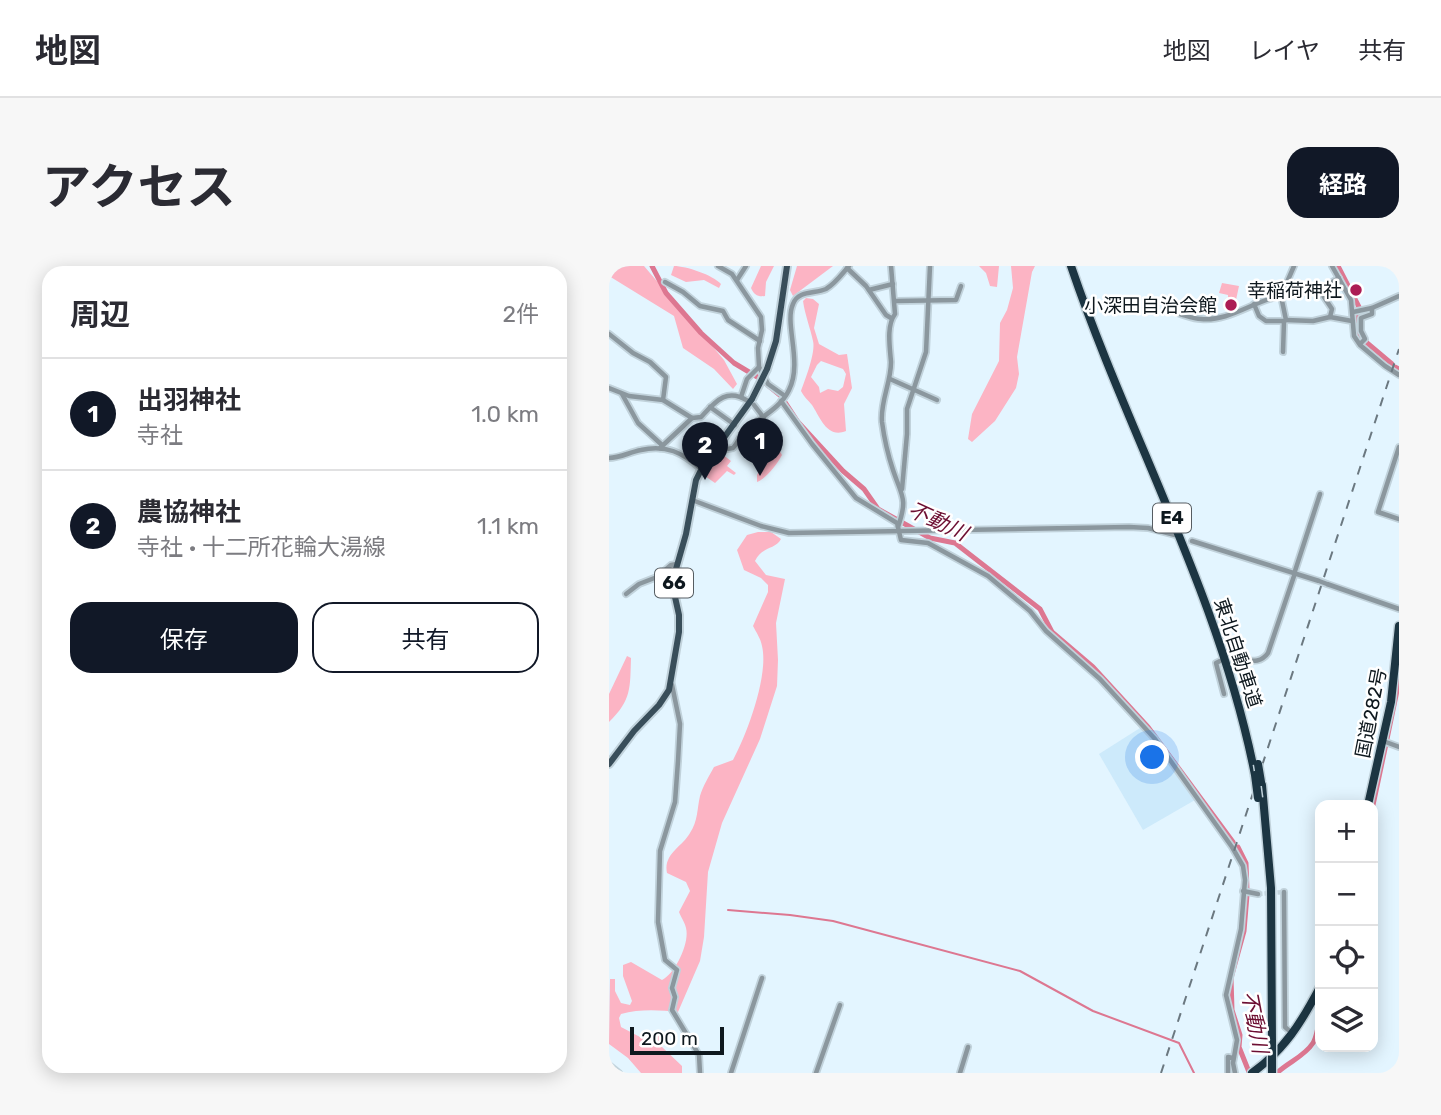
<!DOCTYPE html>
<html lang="ja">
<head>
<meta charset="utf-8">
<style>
  :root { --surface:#fff; --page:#f7f7f7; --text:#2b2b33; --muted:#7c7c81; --line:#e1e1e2; --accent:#111827 }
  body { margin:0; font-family:Rubik,"Noto Sans JP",sans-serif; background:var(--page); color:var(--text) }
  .controls { position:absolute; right:21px; bottom:21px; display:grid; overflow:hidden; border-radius:14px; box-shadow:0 4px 18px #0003 }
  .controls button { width:63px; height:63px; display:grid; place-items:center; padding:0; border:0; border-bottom:2px solid var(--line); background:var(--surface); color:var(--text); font:35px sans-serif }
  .scale { position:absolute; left:21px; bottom:18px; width:94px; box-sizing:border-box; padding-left:7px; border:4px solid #0e181e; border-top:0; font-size:19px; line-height:24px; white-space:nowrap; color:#0e181e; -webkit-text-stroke:5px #fff; paint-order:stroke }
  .you { position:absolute; left:544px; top:492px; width:24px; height:24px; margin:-18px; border:5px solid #fff; border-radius:50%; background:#1a73e8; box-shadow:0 0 0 10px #1a73e833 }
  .badge { display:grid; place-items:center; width:46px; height:46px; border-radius:50%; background:var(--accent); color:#fff; font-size:23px; font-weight:700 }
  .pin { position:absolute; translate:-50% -58px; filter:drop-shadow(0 2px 4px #0008) }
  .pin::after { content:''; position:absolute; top:37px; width:24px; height:21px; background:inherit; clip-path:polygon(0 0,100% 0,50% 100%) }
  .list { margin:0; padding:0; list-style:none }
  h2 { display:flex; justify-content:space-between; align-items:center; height:91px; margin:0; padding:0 28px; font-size:30px }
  h2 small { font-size:23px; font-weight:400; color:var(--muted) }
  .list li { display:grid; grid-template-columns:46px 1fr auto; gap:21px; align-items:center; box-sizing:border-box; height:112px; padding:0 28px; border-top:2px solid var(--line) }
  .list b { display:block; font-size:26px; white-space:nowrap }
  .list p { margin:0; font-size:23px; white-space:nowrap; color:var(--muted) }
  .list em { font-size:23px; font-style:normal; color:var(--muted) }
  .actions { display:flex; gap:14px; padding:21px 28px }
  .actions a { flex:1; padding:16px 0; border:2px solid var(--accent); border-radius:21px; text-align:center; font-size:24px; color:var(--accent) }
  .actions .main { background:var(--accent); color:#fff }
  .icon { flex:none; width:38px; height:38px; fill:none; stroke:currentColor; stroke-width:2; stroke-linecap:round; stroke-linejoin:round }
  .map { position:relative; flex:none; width:790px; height:807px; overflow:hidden; border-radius:21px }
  header { display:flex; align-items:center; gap:42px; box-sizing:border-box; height:98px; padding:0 35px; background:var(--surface); border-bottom:2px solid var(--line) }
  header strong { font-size:33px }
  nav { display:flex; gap:38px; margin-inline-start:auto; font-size:24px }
  .intro { display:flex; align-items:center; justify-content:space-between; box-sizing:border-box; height:168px; padding:0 42px }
  h1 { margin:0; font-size:49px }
  .button { padding:18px 32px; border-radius:21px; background:var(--accent); color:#fff; font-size:24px; font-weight:700 }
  main { display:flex; gap:42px; padding:0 42px }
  aside { flex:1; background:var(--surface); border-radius:21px; box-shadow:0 4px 18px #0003 }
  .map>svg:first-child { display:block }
  .built { fill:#cdeafb }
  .green { fill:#fcb4c4; fill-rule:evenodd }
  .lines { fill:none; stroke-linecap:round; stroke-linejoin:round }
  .stream { stroke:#dd7791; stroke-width:2 }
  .river { stroke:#dd7791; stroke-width:5 }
  .minor-tunnel { stroke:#c3d4dd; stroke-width:4.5; stroke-dasharray:4.5 2; stroke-linecap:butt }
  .minor-casing { stroke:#c1d2db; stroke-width:8 }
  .major-casing { stroke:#c1d2db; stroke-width:10 }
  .highway-casing { stroke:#c1d2db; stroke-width:11 }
  .minor { stroke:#8b979e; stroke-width:4.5 }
  .major { stroke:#394e5a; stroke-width:6 }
  .highway { stroke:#1c3542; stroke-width:8 }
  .rail { stroke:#6b7880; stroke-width:2; stroke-dasharray:9 9; stroke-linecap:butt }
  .minor-bridge-casing { stroke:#c1d2db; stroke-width:8; stroke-linecap:butt }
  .major-bridge-casing { stroke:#c1d2db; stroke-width:10; stroke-linecap:butt }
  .highway-bridge-casing { stroke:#c1d2db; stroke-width:11; stroke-linecap:butt }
  .minor-bridge { stroke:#8b979e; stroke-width:4.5 }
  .major-bridge { stroke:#394e5a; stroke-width:6 }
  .highway-bridge { stroke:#1c3542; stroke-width:8 }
  .poi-dot { fill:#ac1c54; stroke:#fff; stroke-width:2.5 }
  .labels { text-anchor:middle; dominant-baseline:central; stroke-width:5; stroke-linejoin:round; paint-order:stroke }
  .shield { fill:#fff; stroke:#565d62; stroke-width:2 }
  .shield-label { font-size:18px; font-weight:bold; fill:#0e181e }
  .poi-label { font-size:19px; fill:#0e181e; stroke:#fff; text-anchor:end }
  .street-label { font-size:19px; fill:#0e181e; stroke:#fff }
  .water-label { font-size:21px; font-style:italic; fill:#6c0e32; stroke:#fff }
</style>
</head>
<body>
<header>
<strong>地図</strong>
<nav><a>地図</a><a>レイヤ</a><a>共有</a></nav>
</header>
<div class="intro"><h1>アクセス</h1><a class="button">経路</a></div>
<main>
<aside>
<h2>周辺<small>2件</small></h2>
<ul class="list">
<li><span class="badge">1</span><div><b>出羽神社</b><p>寺社</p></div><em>1.0 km</em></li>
<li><span class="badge">2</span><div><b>農協神社</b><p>寺社 · 十二所花輪大湯線</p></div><em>1.1 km</em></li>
</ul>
<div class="actions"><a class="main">保存</a><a>共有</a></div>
</aside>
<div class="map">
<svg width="790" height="807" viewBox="0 0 790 807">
  <rect width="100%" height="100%" fill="#e3f5ff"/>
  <path class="built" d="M531 462 558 493 586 534 534 564 490 488Z"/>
  <g class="green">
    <path d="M0 0H35L115 94 128 118 124 123 105 103 74 82 65 50 0 10Z"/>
    <path d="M65 0C77 0 104 9 112 18L110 22 95 14 77 16 62 9Z"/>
    <path d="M152 0H165L157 16 156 30C149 31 145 29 142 22Z"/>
    <path d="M188 0H224L184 30 181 24Z"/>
    <path d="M370 0H390L388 21 381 20 377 7Z"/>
    <path d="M402 0H426L423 6 408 91 410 108 407 122 386 155 363 176 359 173 363 148 390 95 391 57 398 44 404 22Z"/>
    <path d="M613 17 630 20 627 34 619 33V29L610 27Z"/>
    <path d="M197 32 204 33 210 38 205 62 210 78 230 89 238 88 243 122 235 138 237 165C218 173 211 151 203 139 199 134 195 131 192 125 196 114 207 86 204 75 201 61 196 49 194 35ZM212 95 234 103 237 108 234 121 229 125 219 123 211 127 210 121 202 111 208 99Z"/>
    <path d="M154 181 169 182 173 189C168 198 158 212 148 216V209L154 197Z"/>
    <path d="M109 185 122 195 118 200 127 207 125 209 118 205 106 217 93 208Z"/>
    <path d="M149 266H162L172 273C166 284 153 280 146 295L157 309 176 313 167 357 169 394 168 420 151 473 113 557 99 606 95 671 91 695 69 746C50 744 30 743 12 748L10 752 12 761 31 771 46 767 50 770 52 780 73 800V807H32L19 792 0 778 1 713H6V725L12 737 21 739 23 735 14 710V699L22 696 53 714C66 708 81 677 77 662 76 657 72 651 70 646L81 625 77 616 58 607C54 588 73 581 81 567 89 555 88 543 91 530 94 520 100 510 105 501L124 494C138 468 160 409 153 380 152 373 147 366 144 360L159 326V319L152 312 135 304 128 284 138 269Z"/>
    <path d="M18 390 22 392C21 421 23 434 0 456V428Z"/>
  </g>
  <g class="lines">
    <path class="stream" d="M119 644 181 649 224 655 411 705 484 745 570 777 585 807"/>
    <g class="river">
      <path d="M43 0 57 27 92 67 125 97 150 112 172 130 189 156 234 205 255 223 269 243 321 272 346 277 431 343 443 366 484 401 539 461 624 576"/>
      <path d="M729 0 750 41 748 58 751 71 783 98"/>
      <path d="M786 101 790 103"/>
      <path d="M778 473 790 415"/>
      <path d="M764 539 777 478"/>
      <path d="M629 581 637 597 638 624"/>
      <path d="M638 629 635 665 622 712 623 744 631 769 630 781 640 806"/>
      <path d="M0 806 2 807"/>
      <path d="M668 807C679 796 695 791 704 777 708 771 708 762 711 755"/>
    </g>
    <g class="minor-tunnel">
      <path d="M616 395 633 394"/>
      <path d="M649 628 675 626"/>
    </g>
    <g class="minor-casing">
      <g id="minor">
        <path d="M109 0 123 8 152 51 153 64 149 82 150 101 159 118 176 130"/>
        <path d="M282 0 286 48C277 60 281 82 282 96 282 117 271 136 273 156 275 171 279 189 284 204 293 231 299 232 289 261"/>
        <path d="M723 0 742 34 745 70 751 79 776 100 790 109"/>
        <path d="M238 2 257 20 277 49 282 52"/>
        <path d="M128 14 137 0"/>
        <path d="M56 16 74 26 91 40 114 45 119 54 151 75"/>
        <path d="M260 24 284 18"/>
        <path d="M287 35 347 34 352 20"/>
        <path d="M645 38 650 50 657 55H675"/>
        <path d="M744 46 763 42 790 30"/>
        <path d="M571 48C578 50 585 53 592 53 620 56 646 34 672 30"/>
        <path d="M721 51 723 43 713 28 717 20 730 12"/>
        <path d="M677 54 704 55 721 51 743 55"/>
        <path d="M0 68 24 87 41 96 57 111 54 134"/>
        <path d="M751 78 756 73 752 65V52L763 48V42"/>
        <path d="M674 86 675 55 677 54 672 30 685 0"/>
        <path d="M281 113 328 134"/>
        <path d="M0 122 20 130 54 134 83 152"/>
        <path d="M13 128 29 157 53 179"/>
        <path d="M132 131 138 113 150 101"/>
        <path d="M172 135 203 178 247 232 288 257 292 274 319 277 379 310 421 345 437 365 491 413 546 473 623 581 634 600 636 614 632 663 617 729 628 774 624 797 626 807"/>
        <path d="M145 139 155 152"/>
        <path d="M101 141 126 159"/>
        <path d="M112 179 118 183 124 182C129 177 131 169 137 164 151 151 171 143 180 124 194 96 175 58 184 38 189 24 206 28 217 23 226 18 233 8 240 0"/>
        <path d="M790 181 769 246 790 253"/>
        <path d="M51 182 83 152 92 151C106 136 117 121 139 135"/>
        <path d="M0 192C11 192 21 186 32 184 57 178 74 187 92 203"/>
        <path d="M293 223 298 168V143L317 86 321 0"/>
        <path d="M83 234 152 260 180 267 520 261 539 262 566 269"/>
        <path d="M583 275 710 315"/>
        <path d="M686 305 711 228"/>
        <path d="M718 318 790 343"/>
        <path d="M17 328 30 318 48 311 62 299 68 298"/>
        <path d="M633 394C643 395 652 397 659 387L685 310"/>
        <path d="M611 395 607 397 615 428"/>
        <path d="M63 419 71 458 69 495 66 536 51 585 49 656 56 694 68 704 63 722 66 731 63 744 90 789 91 807"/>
        <path d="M774 475 790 481"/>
        <path d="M634 625 649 628"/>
        <path d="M675 626 676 761 684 768"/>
        <path d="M0 799 10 807"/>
        <path d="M122 807 153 712"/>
        <path d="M207 807 231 739"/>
        <path d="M351 807 359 781"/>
        <path d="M619 807V791L624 792"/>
      </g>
    </g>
    <g class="major-casing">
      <g id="major">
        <path d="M158 103 167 75 178 0"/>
        <path d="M0 498 25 465 50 439 60 424 70 366V349L64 322 65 310 77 268 87 214 93 202 143 133"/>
      </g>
    </g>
    <g class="highway-casing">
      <g id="highway">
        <path d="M462 0C520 171 611 330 646 509"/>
        <path d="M653 519 662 622 663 776"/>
        <path d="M759 539 782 436 790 360"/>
        <path d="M643 807C676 783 692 757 711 721"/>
      </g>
    </g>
    <use href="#minor" class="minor"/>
    <use href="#major" class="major"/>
    <use href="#highway" class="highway"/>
    <path class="rail" d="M552 807 790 83"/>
    <g class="minor-bridge-casing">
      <path id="minor-bridge" d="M710 315 718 318"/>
    </g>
    <g class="major-bridge-casing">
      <path id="major-bridge" d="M143 133 158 103"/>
    </g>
    <g class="highway-bridge-casing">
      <g id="highway-bridge">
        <path d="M649 498 652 516"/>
        <path d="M646 509 649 532"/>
        <path d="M663 807V776"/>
      </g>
    </g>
    <use href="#minor-bridge" class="minor-bridge"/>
    <use href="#major-bridge" class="major-bridge"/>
    <use href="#highway-bridge" class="highway-bridge"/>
  </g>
  <g class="poi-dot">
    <circle cx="747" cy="24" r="7"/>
    <circle cx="622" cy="39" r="7"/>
  </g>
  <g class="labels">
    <g class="shield">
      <rect x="544" y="237.5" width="38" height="29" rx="5"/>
      <rect x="46" y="302.5" width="38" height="29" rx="5"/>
    </g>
    <g class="shield-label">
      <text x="563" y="252">E4</text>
      <text x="65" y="317">66</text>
    </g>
    <g class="poi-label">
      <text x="733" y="24">幸稲荷神社</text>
      <text x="608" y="39">小深田自治会館</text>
    </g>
    <g class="street-label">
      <text transform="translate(629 387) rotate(72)">東北自動車道</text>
      <text transform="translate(762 447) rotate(-79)">国道282号</text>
    </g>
    <g class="water-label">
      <text transform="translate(329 255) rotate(25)">不動川</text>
      <text transform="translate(646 756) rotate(79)">不動川</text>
    </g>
  </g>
</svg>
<div class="controls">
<button>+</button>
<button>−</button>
<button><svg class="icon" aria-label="locate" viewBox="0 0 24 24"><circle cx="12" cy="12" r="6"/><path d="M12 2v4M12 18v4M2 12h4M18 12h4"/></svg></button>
<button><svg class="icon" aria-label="layers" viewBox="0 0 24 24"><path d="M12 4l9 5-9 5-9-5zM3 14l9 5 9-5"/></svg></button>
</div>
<div class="scale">200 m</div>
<div class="you"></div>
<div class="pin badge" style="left:151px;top:210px">1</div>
<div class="pin badge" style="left:96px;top:214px">2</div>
</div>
</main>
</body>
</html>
